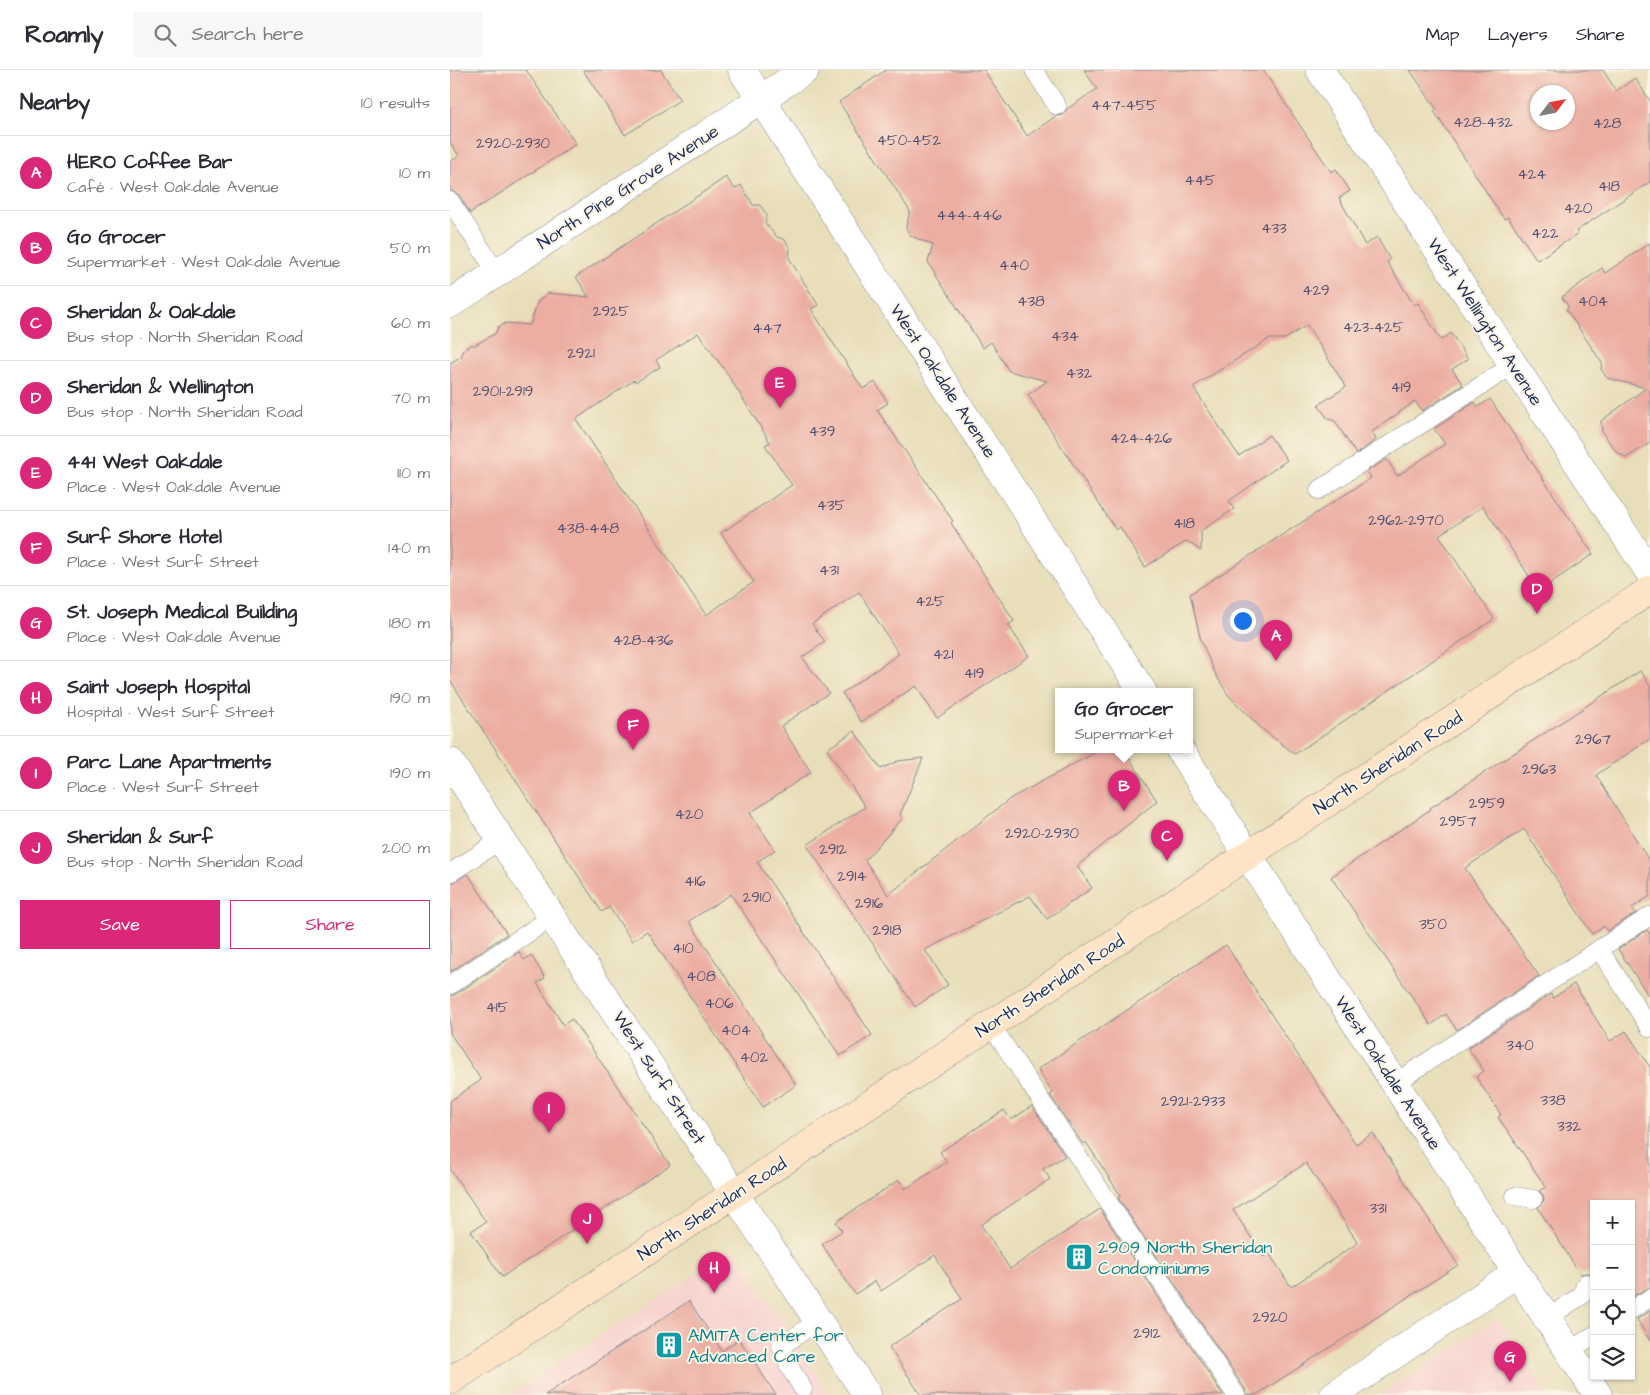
<!DOCTYPE html>
<html lang="en">
<head>
<meta charset="utf-8">
<style>
  :root { --surface:#fff; --page:#f7f7f7; --text:#2b2b33; --muted:#7c7c81; --line:#e1e1e2; --accent:#db2777 }
  body { margin:0; font-family:"Architects Daughter",sans-serif; background:var(--page); color:var(--text) }
  .controls { position:absolute; right:15px; bottom:15px; display:grid; overflow:hidden; border-radius:0px; box-shadow:0 1px 4px #0004 }
  .controls button { width:45px; height:45px; display:grid; place-items:center; padding:0; border:0; border-bottom:1px solid var(--line); background:var(--surface); color:var(--text); font:25px sans-serif }
  .compass { position:absolute; left:1080px; top:15px; width:45px; height:45px; border-radius:50%; background:var(--surface); box-shadow:0 1px 4px #0004; rotate:58deg }
  .you { position:absolute; left:792px; top:550px; width:18px; height:18px; margin:-12px; border:4px solid #fff; border-radius:50%; background:#1a73e8; box-shadow:0 0 0 8px #1a73e833 }
  .badge { display:grid; place-items:center; width:32px; height:32px; border-radius:50%; background:var(--accent); color:#fff; font-size:16px; font-weight:700 }
  .pin { position:absolute; translate:-50% -41px; filter:drop-shadow(0 1px 2px #0008) }
  .pin::after { content:''; position:absolute; top:26px; width:18px; height:15px; background:inherit; clip-path:polygon(0 0,100% 0,50% 100%) }
  .popup { position:absolute; left:605px; top:618px; width:138px; height:65px; box-sizing:border-box; display:grid; place-content:center; border-radius:0px; background:var(--surface); filter:drop-shadow(0 1px 4px #0005); font-size:16px; white-space:nowrap; color:var(--muted) }
  .popup b { font-size:19px; color:var(--text) }
  .popup::after { content:''; position:absolute; left:50%; top:100%; margin-left:-10px; border:10px solid transparent; border-top-color:var(--surface) }
  .list { margin:0; padding:0; list-style:none }
  h2 { display:flex; justify-content:space-between; align-items:center; height:65px; margin:0; padding:0 20px; font-size:21px }
  h2 small { font-size:16px; font-weight:400; color:var(--muted) }
  .list li { display:grid; grid-template-columns:32px 1fr auto; gap:15px; align-items:center; box-sizing:border-box; height:75px; padding:0 20px; border-top:1px solid var(--line) }
  .list b { display:block; font-size:19px; white-space:nowrap }
  .list p { margin:0; font-size:16px; white-space:nowrap; color:var(--muted) }
  .list em { font-size:16px; font-style:normal; color:var(--muted) }
  .actions { display:flex; gap:10px; padding:15px 20px }
  .actions a { flex:1; padding:11px 0; border:1px solid var(--accent); border-radius:0px; text-align:center; font-size:18px; color:var(--accent) }
  .actions .main { background:var(--accent); color:#fff }
  .icon { flex:none; width:28px; height:28px; fill:none; stroke:currentColor; stroke-width:2; stroke-linecap:round; stroke-linejoin:round }
  .map { position:relative; flex:none; width:1200px; height:1325px; overflow:hidden }
  header { display:flex; align-items:center; gap:30px; box-sizing:border-box; height:70px; padding:0 25px; background:var(--surface); border-bottom:1px solid var(--line) }
  header strong { font-size:24px }
  nav { display:flex; gap:28px; margin-inline-start:auto; font-size:18px }
  .search { width:350px; height:45px; background:var(--page); display:flex; align-items:center; gap:12px; box-sizing:border-box; padding:0 18px; border-radius:0px; color:var(--muted); font-size:19px }
  main { display:flex }
  aside { flex:1; background:var(--surface) }
  .map>svg:first-child { display:block }
  .built { fill:#f7d0cd }
  .building { fill:#ecaea3; fill-rule:evenodd }
  .lines { fill:none; stroke-linecap:round; stroke-linejoin:round }
  .service-casing { stroke:#82868c; stroke-width:19 }
  .minor-casing { stroke:#82868c; stroke-width:29 }
  .secondary-casing { stroke:#82868c; stroke-width:29 }
  .service { stroke:#fff; stroke-width:18 }
  .minor { stroke:#fff; stroke-width:28 }
  .secondary { stroke:#fee4c6; stroke-width:28 }
  .labels { text-anchor:middle; dominant-baseline:central; stroke-width:4; stroke-linejoin:round; paint-order:stroke }
  .number-label { font-size:15px; fill:#4f4f6f }
  .street-label { font-size:18px; fill:#1b2f5e; stroke:#fcf5e5 }
  .culture-label { font-size:18px; fill:#0d838f; stroke:#fcf5e5; text-anchor:start }
</style>
</head>
<body>
<header>
<strong>Roamly</strong>
<div class="search"><svg class="icon" aria-label="search" viewBox="0 0 24 24"><circle cx="10" cy="10" r="6"/><path d="M15 15l6 6"/></svg>Search here</div>
<nav><a>Map</a><a>Layers</a><a>Share</a></nav>
</header>
<main>
<aside>
<h2>Nearby<small>10 results</small></h2>
<ul class="list">
<li><span class="badge">A</span><div><b>HERO Coffee Bar</b><p>Café · West Oakdale Avenue</p></div><em>10 m</em></li>
<li><span class="badge">B</span><div><b>Go Grocer</b><p>Supermarket · West Oakdale Avenue</p></div><em>50 m</em></li>
<li><span class="badge">C</span><div><b>Sheridan &amp; Oakdale</b><p>Bus stop · North Sheridan Road</p></div><em>60 m</em></li>
<li><span class="badge">D</span><div><b>Sheridan &amp; Wellington</b><p>Bus stop · North Sheridan Road</p></div><em>70 m</em></li>
<li><span class="badge">E</span><div><b>441 West Oakdale</b><p>Place · West Oakdale Avenue</p></div><em>110 m</em></li>
<li><span class="badge">F</span><div><b>Surf Shore Hotel</b><p>Place · West Surf Street</p></div><em>140 m</em></li>
<li><span class="badge">G</span><div><b>St. Joseph Medical Building</b><p>Place · West Oakdale Avenue</p></div><em>180 m</em></li>
<li><span class="badge">H</span><div><b>Saint Joseph Hospital</b><p>Hospital · West Surf Street</p></div><em>190 m</em></li>
<li><span class="badge">I</span><div><b>Parc Lane Apartments</b><p>Place · West Surf Street</p></div><em>190 m</em></li>
<li><span class="badge">J</span><div><b>Sheridan &amp; Surf</b><p>Bus stop · North Sheridan Road</p></div><em>200 m</em></li>
</ul>
<div class="actions"><a class="main">Save</a><a>Share</a></div>
</aside>
<div class="map">
<svg width="1200" height="1325" viewBox="0 0 1200 1325">
  <rect width="100%" height="100%" fill="#fcf5e5"/>
  <filter id="ink" filterUnits="userSpaceOnUse"><feTurbulence type="fractalNoise" baseFrequency=".02" numOctaves="2"/><feDisplacementMap in="SourceGraphic" scale="10" xChannelSelector="R" yChannelSelector="G"/><feConvolveMatrix kernelMatrix="1 2 1 2 8 2 1 2 1" color-interpolation-filters="sRGB"/></filter>
  <filter id="wash" filterUnits="userSpaceOnUse"><feTurbulence type="fractalNoise" baseFrequency=".0096" numOctaves="4" result="noise"/><feDisplacementMap in="SourceGraphic" scale="20" xChannelSelector="R" yChannelSelector="G"/><feGaussianBlur stdDeviation="1.12" result="paint"/><feColorMatrix in="noise" values="0 0 0 0 0 0 0 0 0 0 0 0 0 0 0 0 0 1.4 0 .05"/><feComposite in="paint" operator="in"/></filter>
  <g filter="url(#wash)">
    <rect width="100%" height="100%" fill="#e8deb9"/>
    <g class="built">
      <path d="M284 1179 380 1325H59Z"/>
      <path d="M1048 1249 1098 1325H931Z"/>
    </g>
    <g id="blocks">
      <g class="building">
        <path d="M0 0H76L126 74 20 143 9 125 0 120V92L9 86 0 72Z"/>
        <path d="M133 0H211L230 30 175 65Z"/>
        <path d="M436 0H534L577 66 606 46 613 45 617 39 647 19 634 0H813L881 102 886 99 900 121 889 128 915 175 927 167 940 190 937 192 964 235 968 233 991 270 1001 263 1018 289 1002 299 1013 315 972 341 965 331 922 362 926 370 906 384 885 351 878 349 868 335 896 317 857 255 835 269H819L743 317 789 386 819 365 837 390 779 431 784 439 751 461V481L737 471 695 497 670 457 666 460 578 325 597 311 559 301 541 272 533 278 478 192 483 175 461 166 456 158 460 141 389 32Z"/>
        <path d="M960 0H1153L1166 21 1185 8 1200 31V112L1126 161 1128 164 1087 190 1058 147 1054 149 984 41 987 40ZM1088 22H1118V52H1088Z"/>
        <path d="M276 107 285 119 291 115 303 135H310L317 145 315 153 327 167 335 170 340 178 339 188 368 235 361 239 413 319 425 312 438 333 427 340 503 451 501 453 564 551 558 555 579 586 487 648 466 616 411 652 392 623 449 584 409 522 362 554 375 572 352 587 379 623 331 656 361 702 300 743 325 780 307 792 422 965 390 986 281 824 239 851 346 1015 313 1037 197 861 182 871 159 837 152 842 0 610V293L12 286V281L20 275H25L46 263 48 257 56 253 80 255 88 231 98 223 139 227 126 207ZM248 263 276 302 320 372 315 375 342 415 271 463 304 512 256 545 126 349 184 310 186 312 210 297 206 290Z"/>
        <path d="M1200 173V373L1176 388 1166 381 1152 362 1151 351 1196 318 1157 308 1151 299 1152 293 1116 239 1119 237 1112 227 1152 198 1155 203Z"/>
        <path d="M1040 329 1143 484 1089 521 1033 436 989 465 1044 549 845 684 812 659 779 626 766 605 751 571 740 524 921 408 917 401 937 389 947 406 995 374 984 359 1025 332 1028 337Z"/>
        <path d="M1190 601 1200 616V669L1146 705 1200 792V826L1182 838 1186 843 1157 861 1154 856 1142 864 1074 759 1015 798 1089 906 1007 960 996 944 981 955 881 807 981 739 980 738Z"/>
        <path d="M404 661 431 699 448 691 473 688 450 745 453 748 415 790 438 825 561 728 650 680H674L707 731 627 796 642 818 597 849 580 826 475 880 498 915 465 937 357 775 415 737 377 679Z"/>
        <path d="M18 804 57 864 0 902V814Z"/>
        <path d="M1197 860 1200 864V928L1168 879Z"/>
        <path d="M776 875 906 1074 923 1063 1008 1195 806 1325H797L795 1319 668 1128 671 1126 636 1072 633 1074 600 1025 603 1023 588 999ZM856 1093 908 1173 841 1217 819 1183 814 1187 783 1140Z"/>
        <path d="M69 882 74 890 81 885 95 908 87 913 113 955 122 949 220 1095 52 1207 21 1161 36 1152 0 1099V1031L31 1010 0 963V926L6 924Z"/>
        <path d="M1124 914 1160 971 1176 961 1200 997V1217L1181 1227V1134H1144V1206L1139 1203 1130 1204 1088 1138 1094 1130 1093 1125 1089 1121 1096 1117 1048 1047 1051 1045 1026 1007 1034 1001 1018 978 1101 924 1103 928Z"/>
        <path d="M582 1036 615 1086 593 1099 600 1109 531 1155 560 1199 650 1139 773 1325H471L439 1277 512 1229 485 1185 431 1221 425 1211 405 1224 372 1174 392 1161 386 1152 449 1110 455 1119 497 1092 490 1082 554 1040 561 1050Z"/>
        <path d="M239 1231 272 1281 289 1269 326 1325H95Z"/>
        <path d="M1200 1241V1271L1187 1249Z"/>
      </g>
    </g>
  </g>
  <g filter="url(#ink)">
    <use href="#blocks" fill-opacity="0" stroke="#82868c" stroke-width="1"/>
    <g class="lines">
      <g class="service-casing">
        <g id="service">
          <path d="M584 0 607 36"/>
          <path d="M0 131 47 203"/>
          <path d="M869 420 1063 295"/>
          <path d="M0 803 51 770"/>
          <path d="M1149 879 1200 958"/>
          <path d="M0 915 102 847"/>
          <path d="M541 955 786 1325"/>
          <path d="M945 1013 1200 846"/>
          <path d="M1065 1126 1083 1129"/>
          <path d="M1181 1240 1200 1228"/>
          <path d="M1097 1248 1131 1226 1136 1213"/>
          <path d="M1119 1281 1144 1265"/>
          <path d="M353 1319 340 1298 331 1276 368 1251"/>
        </g>
      </g>
      <g class="minor-casing">
        <g id="minor">
          <path d="M292 0 693 622"/>
          <path d="M870 0 1200 503"/>
          <path d="M0 234 355 0"/>
          <path d="M730 680 1067 1203 1148 1325"/>
          <path d="M0 692 417 1325"/>
          <path d="M884 1325 1067 1203"/>
        </g>
      </g>
      <g class="secondary-casing">
        <path id="secondary" d="M0 1311 1200 520"/>
      </g>
      <use href="#service" class="service"/>
      <use href="#minor" class="minor"/>
      <use href="#secondary" class="secondary"/>
    </g>
  </g>
  <defs>
    <g id="building-square" transform="scale(1.4375)"><rect x="-9" y="-9" width="18" height="18" rx="4" fill="#0f9aa8" stroke="#fcf5e5"/><path d="M-4-6H4V6H1V3H-1V6H-4ZM-2.5-4.3h1.7v1.8h-1.7ZM.8-4.3h1.7v1.8H.8ZM-2.5-1h1.7V.8h-1.7ZM.8-1h1.7V.8H.8Z" fill="#fff"/></g>
  </defs>
  <g fill-rule="evenodd">
    <use href="#building-square" x="629" y="1187"/>
    <use href="#building-square" x="219" y="1275"/>
  </g>
  <g class="labels">
    <g class="number-label">
      <text x="674" y="35">447-455</text>
      <text x="1033" y="52">428-432</text>
      <text x="1157" y="53">428</text>
      <text x="459" y="70">450-452</text>
      <text x="63" y="73">2920-2930</text>
      <text x="1082" y="104">424</text>
      <text x="750" y="110">445</text>
      <text x="1159" y="116">418</text>
      <text x="1128" y="138">420</text>
      <text x="519" y="145">444-446</text>
      <text x="824" y="158">433</text>
      <text x="1095" y="163">422</text>
      <text x="564" y="195">440</text>
      <text x="866" y="220">429</text>
      <text x="581" y="231">438</text>
      <text x="1143" y="231">404</text>
      <text x="161" y="241">2925</text>
      <text x="923" y="257">423-425</text>
      <text x="317" y="258">447</text>
      <text x="615" y="266">434</text>
      <text x="131" y="283">2921</text>
      <text x="629" y="303">432</text>
      <text x="951" y="317">419</text>
      <text x="53" y="321">2901-2919</text>
      <text x="372" y="361">439</text>
      <text x="691" y="368">424-426</text>
      <text x="381" y="435">435</text>
      <text x="956" y="450">2962-2970</text>
      <text x="734" y="453">418</text>
      <text x="138" y="458">438-448</text>
      <text x="379" y="500">431</text>
      <text x="480" y="531">425</text>
      <text x="193" y="570">428-436</text>
      <text x="493" y="584">421</text>
      <text x="524" y="603">419</text>
      <text x="1143" y="669">2967</text>
      <text x="1089" y="699">2963</text>
      <text x="1037" y="733">2959</text>
      <text x="239" y="744">420</text>
      <text x="1008" y="751">2957</text>
      <text x="592" y="763">2920-2930</text>
      <text x="383" y="779">2912</text>
      <text x="402" y="806">2914</text>
      <text x="245" y="811">416</text>
      <text x="307" y="827">2910</text>
      <text x="419" y="833">2916</text>
      <text x="983" y="854">350</text>
      <text x="437" y="860">2918</text>
      <text x="233" y="878">410</text>
      <text x="251" y="906">408</text>
      <text x="269" y="933">406</text>
      <text x="47" y="937">415</text>
      <text x="286" y="960">404</text>
      <text x="1070" y="975">340</text>
      <text x="304" y="987">402</text>
      <text x="1103" y="1030">338</text>
      <text x="743" y="1031">2921-2933</text>
      <text x="1119" y="1056">332</text>
      <text x="928" y="1138">331</text>
      <text x="820" y="1247">2920</text>
      <text x="697" y="1263">2912</text>
    </g>
    <g class="street-label">
      <text transform="translate(178 117) rotate(-33)">North Pine Grove Avenue</text>
      <text transform="translate(1035 252) rotate(57)">West Wellington Avenue</text>
      <text transform="translate(493 311) rotate(57)">West Oakdale Avenue</text>
      <text transform="translate(938 693) rotate(-33)">North Sheridan Road</text>
      <text transform="translate(600 916) rotate(-33)">North Sheridan Road</text>
      <text transform="translate(938 1003) rotate(57)">West Oakdale Avenue</text>
      <text transform="translate(209 1008) rotate(57)">West Surf Street</text>
      <text transform="translate(262 1139) rotate(-33)">North Sheridan Road</text>
    </g>
    <g class="culture-label">
      <text x="648" y="1177">2909 North Sheridan<tspan x="648" dy="21">Condominiums</tspan></text>
      <text x="238" y="1265">AMITA Center for<tspan x="238" dy="21">Advanced Care</tspan></text>
    </g>
  </g>
</svg>
<div class="controls">
<button>+</button>
<button>−</button>
<button><svg class="icon" aria-label="locate" viewBox="0 0 24 24"><circle cx="12" cy="12" r="6"/><path d="M12 2v4M12 18v4M2 12h4M18 12h4"/></svg></button>
<button><svg class="icon" aria-label="layers" viewBox="0 0 24 24"><path d="M12 4l9 5-9 5-9-5zM3 14l9 5 9-5"/></svg></button>
</div>
<svg class="compass" viewBox="-18 -18 36 36"><path d="M0-13l5 13h-10z" fill="#e53935"/><path d="M0 13l5-13h-10z" fill="#7c7c81"/></svg>
<div class="you"></div>
<div class="pin badge" style="left:826px;top:591px">A</div>
<div class="pin badge" style="left:674px;top:741px">B</div>
<div class="popup"><b>Go Grocer</b>Supermarket</div>
<div class="pin badge" style="left:717px;top:791px">C</div>
<div class="pin badge" style="left:1087px;top:544px">D</div>
<div class="pin badge" style="left:330px;top:338px">E</div>
<div class="pin badge" style="left:183px;top:680px">F</div>
<div class="pin badge" style="left:1060px;top:1312px">G</div>
<div class="pin badge" style="left:264px;top:1223px">H</div>
<div class="pin badge" style="left:99px;top:1063px">I</div>
<div class="pin badge" style="left:137px;top:1174px">J</div>
</div>
</main>
</body>
</html>
